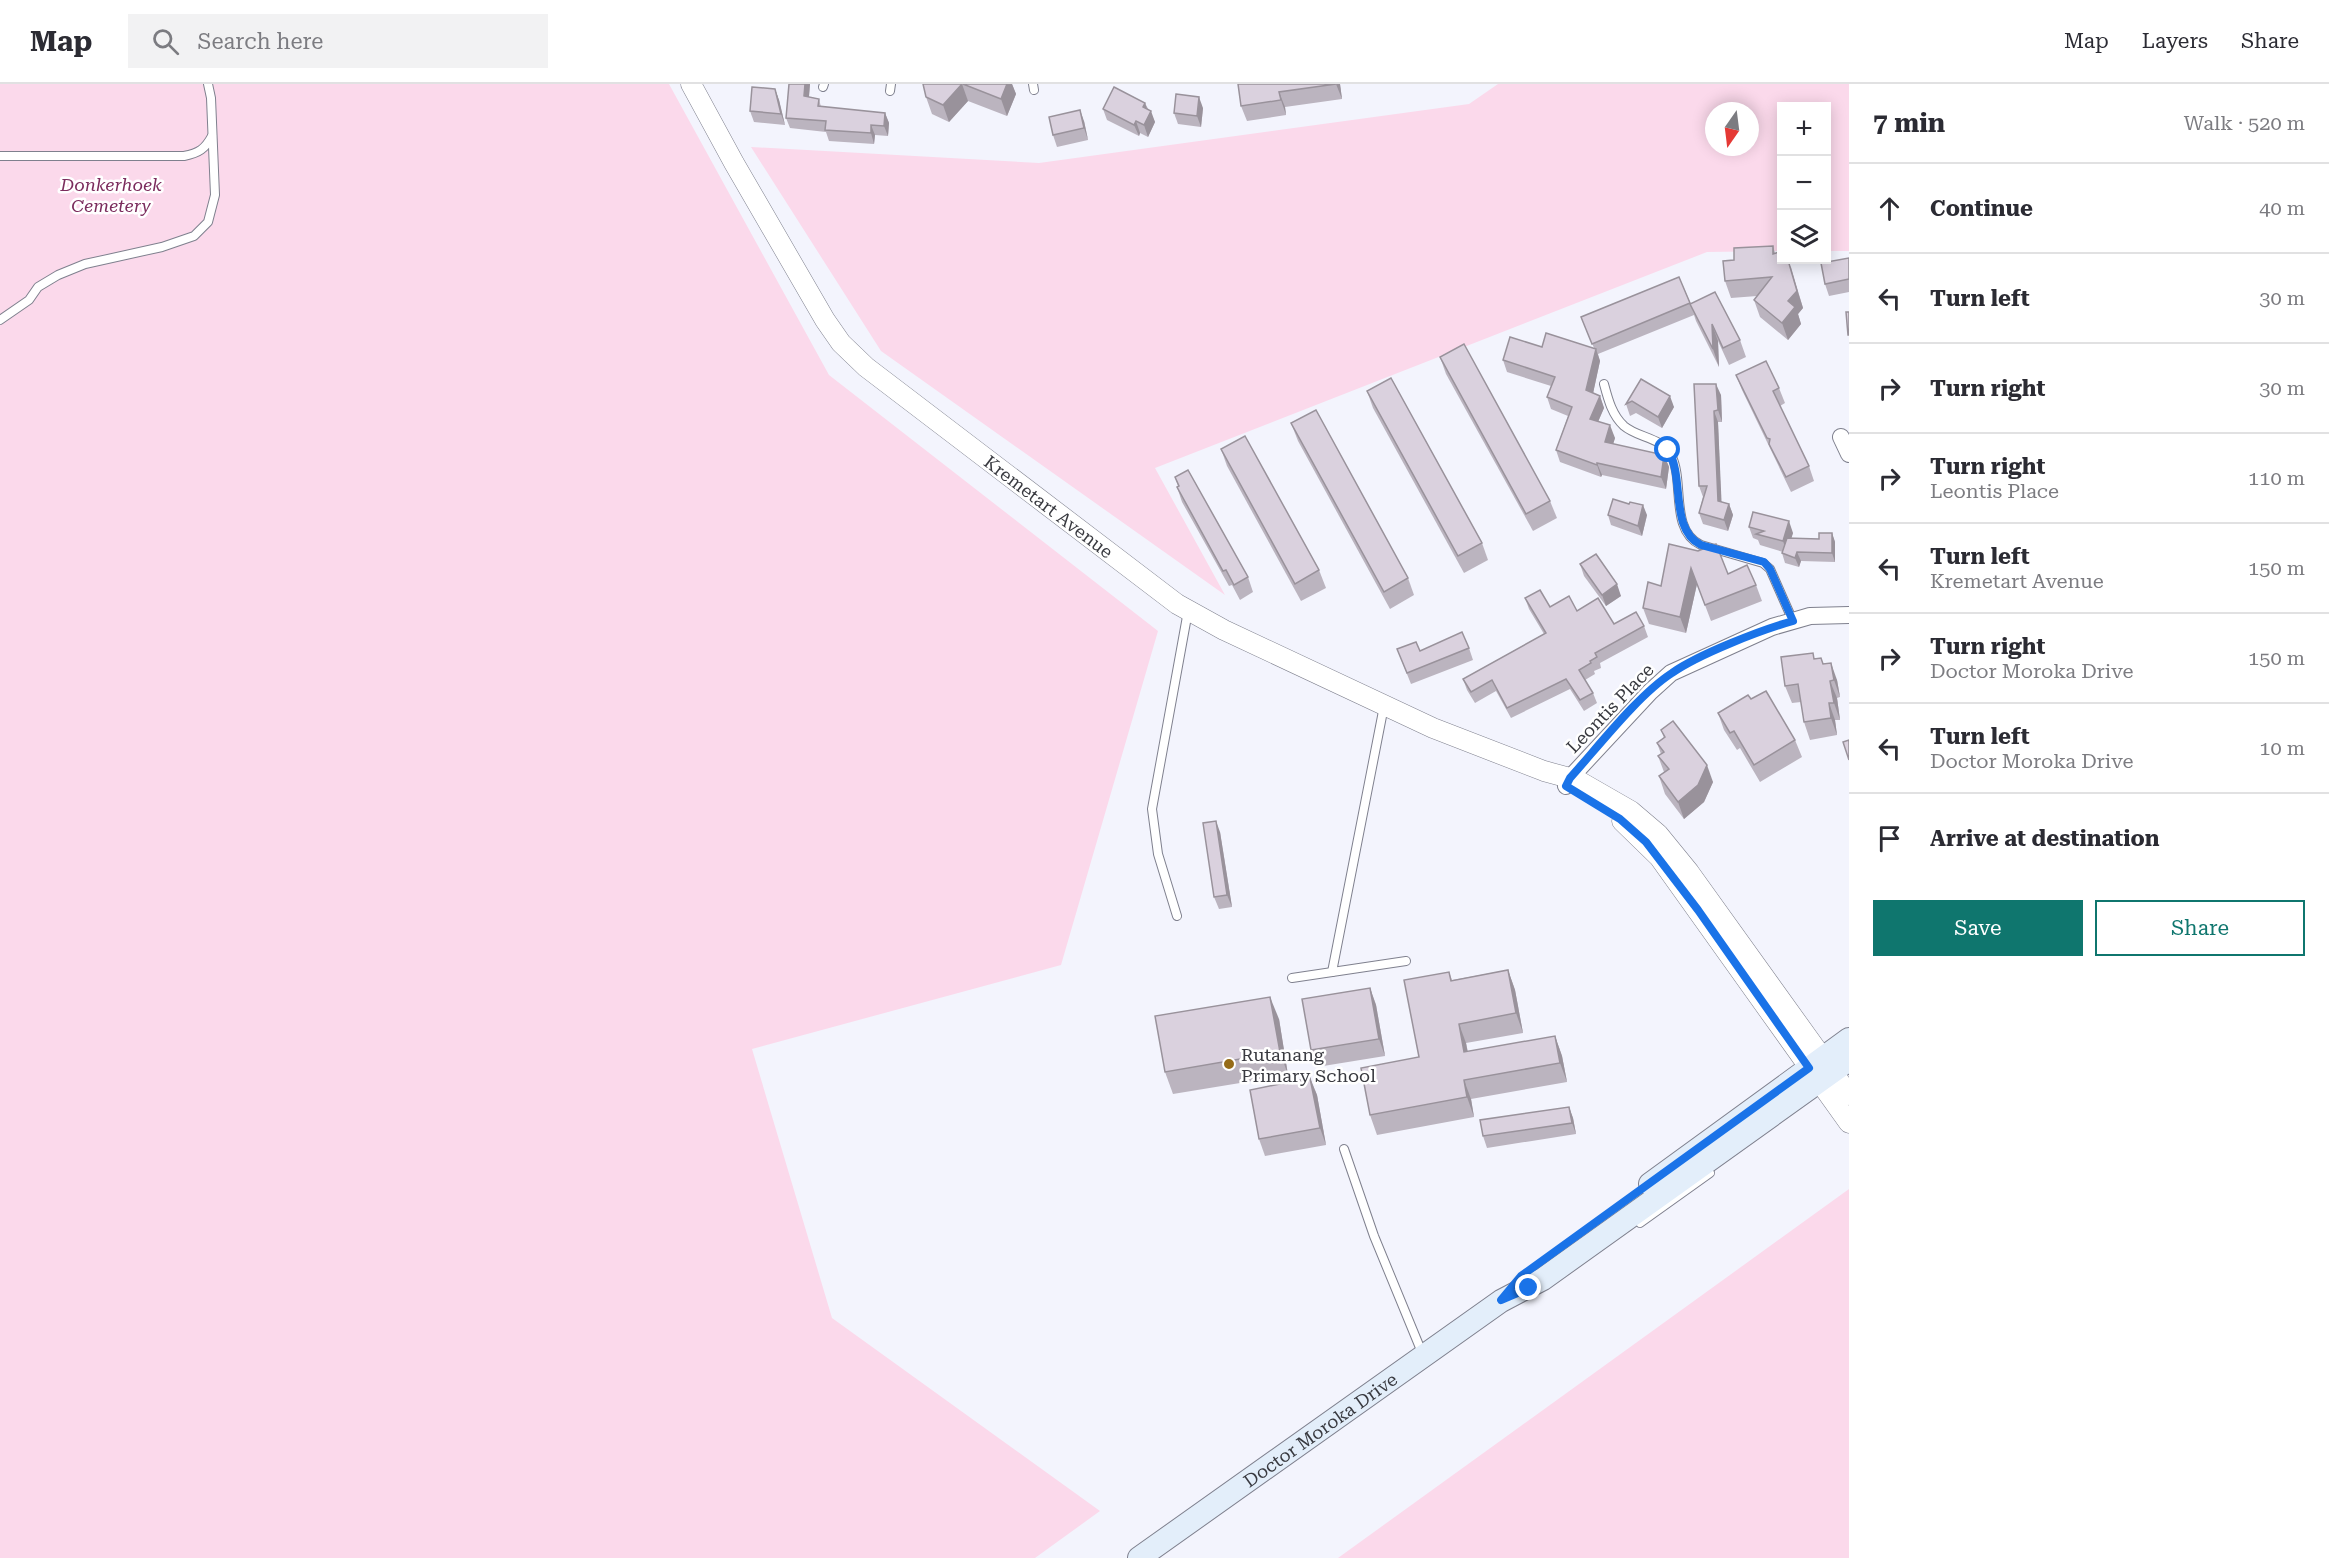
<!DOCTYPE html>
<html lang="en">
<head>
<meta charset="utf-8">
<style>
  :root { --surface:#fff; --page:#f2f2f3; --text:#2b2b33; --muted:#7c7c81; --line:#e1e1e2; --accent:#0f766e }
  body { margin:0; font-family:"Roboto Serif",serif; background:var(--page); color:var(--text) }
  .controls { position:absolute; right:18px; top:18px; display:grid; overflow:hidden; border-radius:0px; box-shadow:0 3px 15px #0003 }
  .controls button { width:54px; height:54px; display:grid; place-items:center; padding:0; border:0; border-bottom:2px solid var(--line); background:var(--surface); color:var(--text); font:30px sans-serif }
  .compass { position:absolute; left:1705px; top:18px; width:54px; height:54px; border-radius:50%; background:var(--surface); box-shadow:0 3px 15px #0003; rotate:194deg }
  .stop { position:absolute; width:18px; height:18px; margin:-14px; border:4px solid #1a73e8; border-radius:50%; background:#fff }
  .stop.end { background:#1a73e8; border-color:#fff; box-shadow:0 2px 6px #0008 }
  .list { margin:0; padding:0; list-style:none }
  h2 { display:flex; justify-content:space-between; align-items:center; height:78px; margin:0; padding:0 24px; font-size:26px }
  h2 small { font-size:20px; font-weight:400; color:var(--muted) }
  .list li { display:grid; grid-template-columns:39px 1fr auto; gap:18px; align-items:center; box-sizing:border-box; height:90px; padding:0 24px; border-top:2px solid var(--line) }
  .list b { display:block; font-size:22px; white-space:nowrap }
  .list p { margin:0; font-size:20px; white-space:nowrap; color:var(--muted) }
  .list em { font-size:20px; font-style:normal; color:var(--muted) }
  .actions { display:flex; gap:12px; padding:18px 24px }
  .actions a { flex:1; padding:14px 0; border:2px solid var(--accent); border-radius:0px; text-align:center; font-size:21px; color:var(--accent) }
  .actions .main { background:var(--accent); color:#fff }
  .icon { flex:none; width:33px; height:33px; fill:none; stroke:currentColor; stroke-width:2; stroke-linecap:round; stroke-linejoin:round }
  .map { position:relative; flex:none; width:1849px; height:1474px; overflow:hidden }
  header { display:flex; align-items:center; gap:36px; box-sizing:border-box; height:84px; padding:0 30px; background:var(--surface); border-bottom:2px solid var(--line) }
  header strong { font-size:28px }
  nav { display:flex; gap:33px; margin-inline-start:auto; font-size:21px }
  .search { width:420px; height:54px; background:var(--page); display:flex; align-items:center; gap:15px; box-sizing:border-box; padding:0 21px; border-radius:0px; color:var(--muted); font-size:22px }
  main { display:flex }
  aside { flex:1; background:var(--surface) }
  .map>svg:first-child { display:block }
  .green { fill:#fbd9eb; fill-rule:evenodd }
  .lines { fill:none; stroke-linecap:round; stroke-linejoin:round }
  .service-casing { stroke:#7f808e; stroke-width:10 }
  .minor-casing { stroke:#7f808e; stroke-width:18 }
  .tertiary-casing { stroke:#7f808e; stroke-width:21 }
  .secondary-casing { stroke:#7f808e; stroke-width:24 }
  .service { stroke:#fff; stroke-width:8 }
  .minor { stroke:#fff; stroke-width:16 }
  .tertiary { stroke:#fff; stroke-width:20 }
  .secondary { stroke:#e3eefa; stroke-width:22 }
  .wall { fill:#bbb4bf }
  .shaded-wall { fill:#99929b }
  .building { fill:#dad1de; stroke:#99929b; stroke-width:1.5 }
  .route { stroke:#1a73e8; stroke-width:8 }
  .poi-dot { fill:#966c18; stroke:#fff; stroke-width:2 }
  .labels { text-anchor:middle; dominant-baseline:central; stroke-width:5; stroke-linejoin:round; paint-order:stroke }
  .park-label { font-size:18px; font-style:italic; fill:#7b2c5d; stroke:#fff }
  .street-label { font-size:18px; fill:#393a40; stroke:#fff }
  .poi-label { font-size:18px; fill:#393a40; stroke:#fff; text-anchor:start }
</style>
</head>
<body>
<header>
<strong>Map</strong>
<div class="search"><svg class="icon" aria-label="search" viewBox="0 0 24 24"><circle cx="10" cy="10" r="6"/><path d="M15 15l6 6"/></svg>Search here</div>
<nav><a>Map</a><a>Layers</a><a>Share</a></nav>
</header>
<main>
<div class="map">
<svg width="1849" height="1474" viewBox="0 0 1849 1474">
  <rect width="100%" height="100%" fill="#f3f4fd"/>
  <g class="green">
    <path d="M0 0H669L829 291 1158 547 1061 881 752 965 832 1234 1100 1427 1035 1474H0Z"/>
    <path d="M1498 0H1849V167H1827L1826 22H1782L1781 167 1707 168 1155 384 1225 511 881 267 751 63 1039 79 1469 20ZM1714 27H1750V63H1714Z"/>
    <path d="M1849 1105V1474H1338Z"/>
  </g>
  <g class="lines">
    <g class="service-casing">
      <g id="service">
        <path d="M1033 0 1034 6"/>
        <path d="M823 3 824 0"/>
        <path d="M890 7 891 0"/>
        <path d="M0 72H184C199 69 205 65 212 52"/>
        <path d="M0 236 29 216 38 203 58 191 85 180 162 163 194 152 208 138 215 111 211 14 208 0"/>
        <path d="M1604 300C1608 315 1612 331 1624 342 1638 354 1661 353 1671 371 1685 397 1669 446 1701 461L1763 479 1770 485 1793 537"/>
        <path d="M1177 832 1158 770 1152 725 1188 527"/>
        <path d="M1332 888 1384 622"/>
        <path d="M1292 894 1406 877"/>
        <path d="M1344 1065 1374 1152 1423 1271"/>
        <path d="M1640 1139 1710 1089"/>
      </g>
    </g>
    <g class="minor-casing">
      <g id="minor">
        <path d="M1841 353 1849 370"/>
        <path d="M1566 702 1570 694 1650 608 1671 589 1772 543 1810 532 1849 531"/>
      </g>
    </g>
    <g class="tertiary-casing">
      <g id="tertiary">
        <path id="s1" d="M691 0 734 79 825 236 841 259 866 283 1177 520 1224 546 1433 644 1544 687 1577 696 1631 727 1658 750 1689 788 1849 1011"/>
        <path d="M1622 737 1659 773 1849 1039"/>
      </g>
    </g>
    <g class="secondary-casing">
      <g id="secondary">
        <path d="M1650 1100 1849 955"/>
        <path id="s2" d="M1139 1474 1501 1217 1543 1195 1849 976"/>
      </g>
    </g>
    <use href="#service" class="service"/>
    <use href="#minor" class="minor"/>
    <use href="#tertiary" class="tertiary"/>
    <use href="#secondary" class="secondary"/>
  </g>
  <g class="wall">
    <path d="M789 0H810L809 13 819 15 821 23 885 29 889 39 888 52 875 51 874 60 829 57 826 48 790 44 786 34Z"/>
    <path d="M923 0H1012L1016 10 1007 32 968 17 949 38 932 30 926 13Z"/>
    <path d="M1238 0H1340L1342 15 1285 23 1286 31 1247 37 1241 22Z"/>
    <path d="M775 5 779 16 785 41 754 38 750 27Z"/>
    <path d="M1145 19 1155 38 1148 53 1140 49 1139 52 1107 36 1103 25Z"/>
    <path d="M1203 24 1201 43 1178 40 1174 29Z"/>
    <path d="M1084 37 1088 56 1057 63 1053 51Z"/>
    <path d="M1773 162 1775 169 1791 183 1803 224 1798 230 1801 240 1788 256 1760 233 1754 216 1757 212 1731 214 1725 197 1734 176Z"/>
    <path d="M1849 174V208L1829 212 1825 200Z"/>
    <path d="M1679 193 1691 220 1740 256 1746 273 1729 281 1718 257 1719 283 1696 237 1694 231 1598 270 1600 277 1593 309 1600 312 1604 324 1598 338 1615 354 1613 360 1664 371 1669 383 1666 405 1602 391 1601 393 1560 378 1556 366 1568 332 1551 325 1547 313 1551 302 1507 288 1503 276 1542 263 1594 264 1581 233Z"/>
    <path d="M1440 273 1550 417 1557 434 1533 447 1446 290Z"/>
    <path d="M1736 291 1779 304 1785 319 1780 322 1809 382 1814 397 1791 408 1742 306Z"/>
    <path d="M1641 295 1674 323 1662 344 1636 329 1630 332 1626 320Z"/>
    <path d="M1694 300 1721 311 1722 338H1718L1721 418 1729 420 1733 431 1728 447 1703 440 1699 429 1703 413 1699 402Z"/>
    <path d="M1367 307 1482 459 1488 476 1464 489 1373 324Z"/>
    <path d="M1291 339 1408 494 1414 511 1390 525 1298 357Z"/>
    <path d="M1221 365 1319 486 1326 504 1301 517 1227 382Z"/>
    <path d="M1175 393 1248 493 1253 508 1240 516 1232 501 1229 502 1182 418 1177 403 1178 402Z"/>
    <path d="M1608 431H1647L1642 452 1611 441Z"/>
    <path d="M1749 443 1793 449 1791 454 1819 455 1832 449 1835 458V478L1801 477 1799 483 1785 479 1782 469 1783 468 1760 461 1758 456 1753 454Z"/>
    <path d="M1580 480 1621 512 1606 522 1584 492Z"/>
    <path d="M1728 490 1756 501 1762 517 1711 537 1697 500 1686 549 1649 540 1643 524 1661 502Z"/>
    <path d="M1525 514 1550 523 1577 527 1614 540 1644 542 1648 553 1600 579 1601 584 1594 587 1595 590 1585 596 1593 609 1597 619 1584 627 1570 605 1511 634 1496 607 1475 619 1467 606 1463 595 1544 550 1529 525Z"/>
    <path d="M1469 564 1473 576 1411 600 1397 565 1420 567Z"/>
    <path d="M1815 574 1824 580 1837 596 1840 613 1837 614 1840 636H1835L1837 651 1810 656 1804 638 1801 618 1792 619 1785 602Z"/>
    <path d="M1751 615 1795 656 1802 673 1760 698 1740 664 1737 666 1724 646 1718 629Z"/>
    <path d="M1661 646 1713 698 1704 718 1684 735 1665 710 1659 692 1664 688 1658 672 1661 670 1657 659 1664 654Z"/>
    <path d="M1220 748 1232 823 1219 825 1214 813Z"/>
    <path d="M1508 886 1515 906 1523 949 1466 959 1468 968 1555 952 1562 972 1567 998 1471 1015 1474 1033 1377 1051 1370 1031 1419 973 1449 888 1452 896Z"/>
    <path d="M1370 904 1376 921 1385 972 1317 983 1311 966Z"/>
    <path d="M1279 935 1288 991 1173 1010 1165 988Z"/>
    <path d="M1310 994 1317 1011 1326 1061 1265 1072 1259 1055Z"/>
    <path d="M1569 1023 1573 1034 1576 1050 1487 1064 1483 1052Z"/>
  </g>
  <g class="shaded-wall">
    <path d="M805 0H810L808 23 804 12Z"/>
    <path d="M962 0 968 17 949 38 943 21Z"/>
    <path d="M1007 0H1012L1016 10 1007 32 1001 15Z"/>
    <path d="M1336 0H1340L1342 15Z"/>
    <path d="M775 5 779 16 785 41 781 30Z"/>
    <path d="M1279 8 1285 23 1286 31 1281 16Z"/>
    <path d="M1199 13 1203 24 1201 43 1197 32Z"/>
    <path d="M1145 19 1149 30 1151 27 1155 38 1148 53 1144 41 1143 23Z"/>
    <path d="M1080 26 1084 37 1088 56 1084 44Z"/>
    <path d="M885 29 889 39 888 52 884 42Z"/>
    <path d="M1136 37 1140 49 1139 52 1134 41Z"/>
    <path d="M871 41 875 51 874 60 871 49Z"/>
    <path d="M1788 176 1803 224 1798 230 1801 240 1788 256 1782 239 1788 217Z"/>
    <path d="M1712 240 1718 257 1719 283 1713 265Z"/>
    <path d="M1596 265 1600 277 1591 319 1586 306Z"/>
    <path d="M1716 300 1721 311 1722 338 1718 326Z"/>
    <path d="M1600 312 1604 324 1594 347 1590 335Z"/>
    <path d="M1670 312 1674 323 1662 344 1658 333Z"/>
    <path d="M1714 327 1718 338 1722 428 1718 417Z"/>
    <path d="M1610 341 1615 354 1610 370 1605 358Z"/>
    <path d="M1664 371 1669 383 1666 405 1661 393Z"/>
    <path d="M1597 379 1602 391 1601 393 1597 381Z"/>
    <path d="M1729 420 1733 431 1728 447 1724 436Z"/>
    <path d="M1643 421 1647 431 1642 452 1638 442Z"/>
    <path d="M1789 437 1793 449 1787 469 1783 457Z"/>
    <path d="M1832 449 1835 458V478L1832 469Z"/>
    <path d="M1797 468 1801 477 1799 483 1795 474Z"/>
    <path d="M1691 484 1697 500 1686 549 1680 533Z"/>
    <path d="M1617 500 1621 512 1606 522 1602 511Z"/>
    <path d="M1831 579 1837 596 1840 613 1834 596Z"/>
    <path d="M1830 597 1837 614 1840 636 1834 619Z"/>
    <path d="M1829 619 1835 636 1837 651 1831 634Z"/>
    <path d="M1707 681 1713 698 1704 718 1684 735 1678 718Z"/>
    <path d="M1216 737 1220 748 1232 823 1227 811Z"/>
    <path d="M1508 886 1515 906 1523 949 1516 929Z"/>
    <path d="M1370 904 1376 921 1385 972 1379 955Z"/>
    <path d="M1270 913 1279 935 1288 991 1280 968Z"/>
    <path d="M1459 940 1466 959 1471 988 1464 968Z"/>
    <path d="M1555 952 1562 972 1567 998 1560 979Z"/>
    <path d="M1310 994 1317 1011 1326 1061 1320 1044Z"/>
    <path d="M1464 996 1471 1015 1474 1033 1467 1013Z"/>
    <path d="M1569 1023 1573 1034 1576 1050 1572 1039Z"/>
  </g>
  <g class="building">
    <path d="M789 0H805L804 12 819 15 818 22 885 29 884 42 871 41V49L825 46 826 37 786 34Z"/>
    <path d="M923 0H962L943 21 926 13Z"/>
    <path d="M963 0H1007L1001 15Z"/>
    <path d="M1238 0H1336L1279 8 1281 16 1241 22Z"/>
    <path d="M752 3 775 5 781 30 750 27Z"/>
    <path d="M1114 3 1145 19 1143 23 1151 27 1144 41 1136 37 1134 41 1103 25Z"/>
    <path d="M1176 10 1199 13 1197 32 1174 29Z"/>
    <path d="M1080 26 1084 44 1053 51 1049 33Z"/>
    <path d="M1773 162V170L1782 167V176H1788L1797 207 1788 217 1795 223 1782 239 1754 216 1772 193 1725 197 1723 177 1734 176V164Z"/>
    <path d="M1849 174V195L1825 200 1821 179Z"/>
    <path d="M1679 193 1690 219 1592 260 1581 233Z"/>
    <path d="M1715 208 1740 256 1723 264 1712 240 1713 265 1690 220Z"/>
    <path d="M1846 228H1849V251H1848Z"/>
    <path d="M1546 249 1596 265 1586 306 1600 312 1590 335 1610 341 1605 358 1664 371 1661 393 1597 379V381L1556 366 1572 323 1547 313 1555 293 1503 276 1510 253 1542 263Z"/>
    <path d="M1464 260 1550 417 1526 430 1440 273Z"/>
    <path d="M1766 277 1779 304 1773 307 1809 382 1786 393 1769 360 1770 355 1767 354 1736 291Z"/>
    <path d="M1391 294 1482 459 1458 472 1367 307Z"/>
    <path d="M1641 295 1670 312 1658 333 1632 317 1626 320Z"/>
    <path d="M1694 300H1716L1718 326 1714 327 1718 417 1729 420 1724 436 1699 429 1707 402H1699Z"/>
    <path d="M1316 326 1408 494 1384 508 1291 339Z"/>
    <path d="M1245 352 1319 486 1295 500 1221 365Z"/>
    <path d="M1188 386 1248 493 1234 501 1226 486 1223 487 1177 403 1179 402 1175 393Z"/>
    <path d="M1613 415 1629 420 1630 418 1643 421 1638 442 1608 431Z"/>
    <path d="M1753 428 1789 437 1783 457 1756 450 1764 447 1749 443Z"/>
    <path d="M1819 449H1832V469L1797 468 1795 474 1782 469 1787 454 1819 455Z"/>
    <path d="M1669 460 1698 467 1716 460 1728 490 1747 481 1756 501 1705 521 1691 484 1680 533 1643 524 1648 498 1661 502Z"/>
    <path d="M1596 470 1617 500 1602 511 1580 480Z"/>
    <path d="M1540 506 1550 523 1569 512 1577 527 1598 514 1614 540 1636 528 1644 542 1595 569 1597 573 1590 577 1591 579 1579 586 1593 609 1580 616 1566 595 1507 624 1492 596 1471 608 1463 595 1546 549 1525 514Z"/>
    <path d="M1462 548 1469 564 1407 589 1397 565 1416 558 1420 567Z"/>
    <path d="M1813 569 1814 575 1821 574 1823 580 1831 579 1834 596 1830 597 1834 619H1829L1831 634 1804 638 1798 600 1785 602 1781 573Z"/>
    <path d="M1766 607 1795 656 1754 681 1734 647 1730 649 1718 629 1748 611 1751 615Z"/>
    <path d="M1673 637 1707 681 1698 701 1678 718 1659 692 1669 685 1658 672 1664 668 1657 659 1665 653 1661 646Z"/>
    <path d="M1849 656V676L1843 658Z"/>
    <path d="M1216 737 1227 811 1214 813 1203 739Z"/>
    <path d="M1508 886 1516 929 1459 940 1464 968 1555 952 1560 979 1464 996 1467 1013 1370 1031 1361 984 1419 973 1404 896 1449 888 1451 897Z"/>
    <path d="M1370 904 1379 955 1311 966 1302 915Z"/>
    <path d="M1270 913 1280 968 1165 988 1155 932Z"/>
    <path d="M1310 994 1320 1044 1259 1055 1250 1006Z"/>
    <path d="M1569 1023 1572 1039 1483 1052 1480 1036Z"/>
  </g>
  <g class="lines">
    <path class="route" d="M1529 1204 1501 1216 1521 1192 1809 984 1698 826 1646 758 1620 735 1566 702 1570 694C1598 663 1638 611 1672 589 1699 570 1761 546 1793 537L1770 485 1764 478 1701 461C1669 445 1685 393 1668 366"/>
  </g>
  <circle class="poi-dot" cx="1229" cy="980" r="6"/>
  <g class="labels">
    <g class="park-label">
      <text x="111" y="100">Donkerhoek<tspan x="111" dy="21">Cemetery</tspan></text>
    </g>
    <g class="street-label">
      <text stroke="none"><textPath href="#s1" startOffset="564">Kremetart Avenue</textPath></text>
      <text transform="translate(1610 624) rotate(-46)">Leontis Place</text>
      <text stroke="none"><textPath href="#s2" startOffset="222">Doctor Moroka Drive</textPath></text>
    </g>
    <g class="poi-label">
      <text x="1241" y="970">Rutanang<tspan x="1241" dy="21">Primary School</tspan></text>
    </g>
  </g>
</svg>
<div class="controls">
<button>+</button>
<button>−</button>
<button><svg class="icon" aria-label="layers" viewBox="0 0 24 24"><path d="M12 4l9 5-9 5-9-5zM3 14l9 5 9-5"/></svg></button>
</div>
<svg class="compass" viewBox="-18 -18 36 36"><path d="M0-13l5 13h-10z" fill="#e53935"/><path d="M0 13l5-13h-10z" fill="#7c7c81"/></svg>
<div class="stop" style="left:1668px;top:366px"></div>
<div class="stop end" style="left:1529px;top:1204px"></div>
</div>
<aside>
<h2>7 min<small>Walk · 520 m</small></h2>
<ul class="list">
<li><svg class="icon" aria-label="ahead" viewBox="0 0 24 24"><path d="M12 20V5M6 11l6-6 6 6"/></svg><div><b>Continue</b></div><em>40 m</em></li>
<li><svg class="icon" aria-label="left" viewBox="0 0 24 24"><path d="M17 20v-9H6M10 6l-5 5 5 5"/></svg><div><b>Turn left</b></div><em>30 m</em></li>
<li><svg class="icon" aria-label="right" viewBox="0 0 24 24"><path d="M7 20v-9h11M14 6l5 5-5 5"/></svg><div><b>Turn right</b></div><em>30 m</em></li>
<li><svg class="icon" aria-label="right" viewBox="0 0 24 24"><path d="M7 20v-9h11M14 6l5 5-5 5"/></svg><div><b>Turn right</b><p>Leontis Place</p></div><em>110 m</em></li>
<li><svg class="icon" aria-label="left" viewBox="0 0 24 24"><path d="M17 20v-9H6M10 6l-5 5 5 5"/></svg><div><b>Turn left</b><p>Kremetart Avenue</p></div><em>150 m</em></li>
<li><svg class="icon" aria-label="right" viewBox="0 0 24 24"><path d="M7 20v-9h11M14 6l5 5-5 5"/></svg><div><b>Turn right</b><p>Doctor Moroka Drive</p></div><em>150 m</em></li>
<li><svg class="icon" aria-label="left" viewBox="0 0 24 24"><path d="M17 20v-9H6M10 6l-5 5 5 5"/></svg><div><b>Turn left</b><p>Doctor Moroka Drive</p></div><em>10 m</em></li>
<li><svg class="icon" aria-label="arrive" viewBox="0 0 24 24"><path d="M6 21V4h12l-3 4 3 4H6"/></svg><div><b>Arrive at destination</b></div></li>
</ul>
<div class="actions"><a class="main">Save</a><a>Share</a></div>
</aside>
</main>
</body>
</html>
